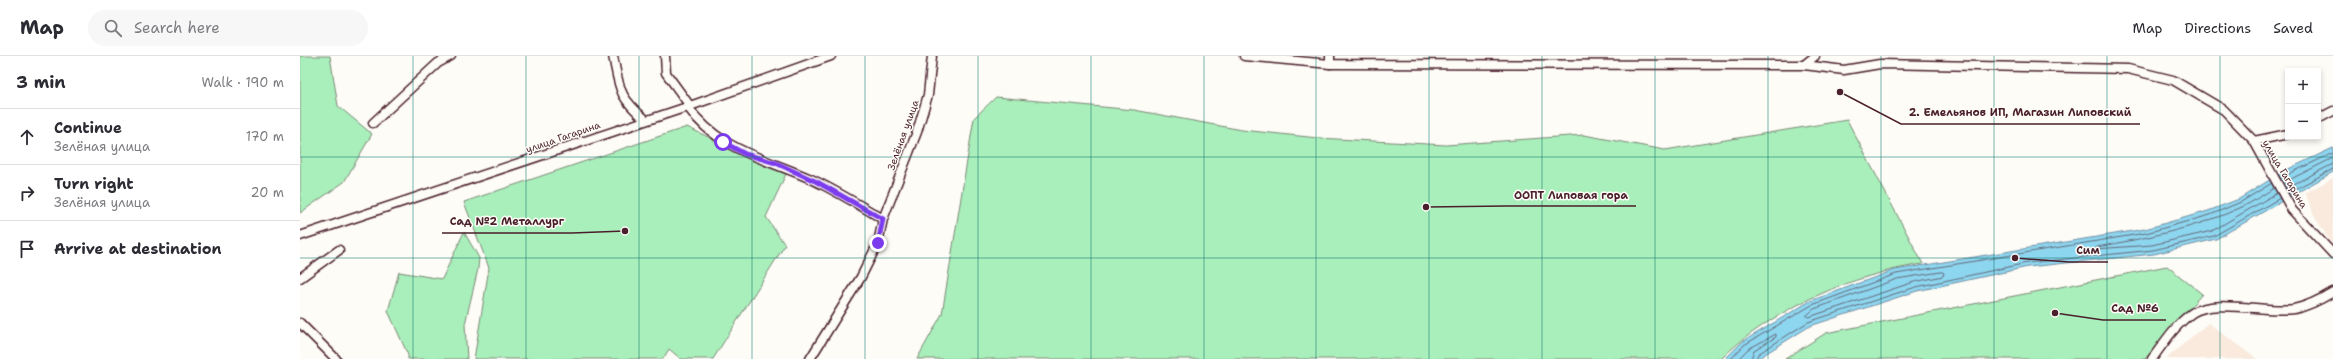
<!DOCTYPE html>
<html lang="en">
<head>
<meta charset="utf-8">
<style>
  :root { --surface:#fff; --page:#f7f7f7; --text:#2b2b33; --muted:#7c7c81; --line:#e1e1e2 }
  body { margin:0; font-family:"Shantell Sans",sans-serif; background:var(--page); color:var(--text) }
  .controls { position:absolute; right:12px; top:12px; display:grid; overflow:hidden; border-radius:0px; box-shadow:0 2px 6px #0003 }
  .controls button { width:36px; height:36px; display:grid; place-items:center; padding:0; border:0; border-bottom:1px solid var(--line); background:var(--surface); color:var(--text); font:20px sans-serif }
  .stop { position:absolute; width:12px; height:12px; margin:-9px; border:3px solid #7c3aed; border-radius:50%; background:#fff }
  .stop.end { background:#7c3aed; border-color:#fff; box-shadow:0 1px 4px #0008 }
  .list { margin:0; padding:0; list-style:none }
  h2 { display:flex; justify-content:space-between; align-items:center; height:52px; margin:0; padding:0 16px; font-size:17px }
  h2 small { font-size:13px; font-weight:400; color:var(--muted) }
  .list li { display:grid; grid-template-columns:26px 1fr auto; gap:12px; align-items:center; box-sizing:border-box; height:56px; padding:0 16px; border-top:1px solid var(--line) }
  .list b { display:block; font-size:15px; white-space:nowrap }
  .list p { margin:0; font-size:13px; white-space:nowrap; color:var(--muted) }
  .list em { font-size:13px; font-style:normal; color:var(--muted) }
  .icon { flex:none; width:22px; height:22px; fill:none; stroke:currentColor; stroke-width:2; stroke-linecap:round; stroke-linejoin:round }
  .map { position:relative; flex:none; width:2033px; height:303px; overflow:hidden }
  header { display:flex; align-items:center; gap:24px; box-sizing:border-box; height:56px; padding:0 20px; background:var(--surface); border-bottom:1px solid var(--line) }
  header strong { font-size:19px }
  nav { display:flex; gap:22px; margin-inline-start:auto; font-size:14px }
  .search { width:280px; height:36px; background:var(--page); display:flex; align-items:center; gap:10px; box-sizing:border-box; padding:0 14px; border-radius:22px; color:var(--muted); font-size:15px }
  main { display:flex }
  aside { flex:1; background:var(--surface) }
  .map>svg:first-child { display:block }
  .built { fill:#f9eadd }
  .green { fill:#a9efbb; stroke:#7a8773 }
  .water { fill:#8dd6ef; stroke:#728da1 }
  .lines { fill:none; stroke-linecap:round; stroke-linejoin:round }
  .shore { stroke:#656879; stroke-width:1 }
  .minor-casing { stroke:#4a1f2b; stroke-width:11 }
  .minor { stroke:#fdfcf7; stroke-width:8 }
  .route { stroke:#7c3aed; stroke-width:5 }
  .grid { fill:none; stroke:#0f766e; stroke-width:1; stroke-opacity:0.55 }
  .labels { text-anchor:middle; dominant-baseline:central; stroke-width:3; stroke-linejoin:round; paint-order:stroke }
  .street-label { font-size:10px; fill:#4a1f2b; stroke:#fdfcf7 }
  .leader { fill:none; stroke:#4a1f2b; stroke-width:1.5 }
  .callout-dot { fill:#4a1f2b; stroke:#fdfcf7; stroke-width:1.5 }
  .callout-label { font-size:11px; text-anchor:middle; font-weight:bold; fill:#4a1f2b; stroke:#fdfcf7; stroke-width:3; stroke-linejoin:round; paint-order:stroke }
</style>
</head>
<body>
<header>
<strong>Map</strong>
<div class="search"><svg class="icon" aria-label="search" viewBox="0 0 24 24"><circle cx="10" cy="10" r="6"/><path d="M15 15l6 6"/></svg>Search here</div>
<nav><a>Map</a><a>Directions</a><a>Saved</a></nav>
</header>
<main>
<aside>
<h2>3 min<small>Walk · 190 m</small></h2>
<ul class="list">
<li><svg class="icon" aria-label="ahead" viewBox="0 0 24 24"><path d="M12 20V5M6 11l6-6 6 6"/></svg><div><b>Continue</b><p>Зелёная улица</p></div><em>170 m</em></li>
<li><svg class="icon" aria-label="right" viewBox="0 0 24 24"><path d="M7 20v-9h11M14 6l5 5-5 5"/></svg><div><b>Turn right</b><p>Зелёная улица</p></div><em>20 m</em></li>
<li><svg class="icon" aria-label="arrive" viewBox="0 0 24 24"><path d="M6 21V4h12l-3 4 3 4H6"/></svg><div><b>Arrive at destination</b></div></li>
</ul>
</aside>
<div class="map">
<svg width="2033" height="303" viewBox="0 0 2033 303">
  <rect width="100%" height="100%" fill="#fdfcf7"/>
  <filter id="ink" filterUnits="userSpaceOnUse"><feTurbulence type="fractalNoise" baseFrequency=".025" numOctaves="2"/><feDisplacementMap in="SourceGraphic" scale="8" xChannelSelector="R" yChannelSelector="G"/><feConvolveMatrix kernelMatrix="1 2 1 2 8 2 1 2 1" color-interpolation-filters="sRGB"/></filter>
  <g filter="url(#ink)">
    <g class="built">
      <path d="M2033 122V190L2016 163 2005 137Z"/>
      <path d="M1908 267 1958 303H1866Z"/>
    </g>
    <g class="green">
      <path d="M0 0H30L38 50 72 78 44 126 0 157Z"/>
      <path d="M696 41 834 54 942 74 1018 82 1146 89 1284 79 1365 94 1547 64 1623 208C1554 218 1471 253 1421 303H617L642 258 674 62Z"/>
      <path d="M387 71 486 118 466 161 485 189 413 303H381L369 293 363 303H174L189 212 164 146Z"/>
      <path d="M164 176 179 202 178 213 165 268 167 303H108V299L88 255 99 216 142 223Z"/>
      <path d="M1867 210 1902 238 1845 303H1485L1526 277Z"/>
    </g>
    <path class="water" d="M2033 92V116L1916 183 1854 198 1728 211 1617 235 1510 270 1457 303H1425L1442 286 1510 245 1595 214 1845 173 1908 155 1939 143 1984 115Z"/>
    <g class="lines">
      <g class="shore">
        <path d="M1980 122 2033 97"/>
        <path d="M1983 127 2033 102"/>
        <path d="M1974 132C1964 138 1953 146 1942 151 1897 172 1846 182 1797 191L1795 193 1852 189 1912 175 1977 137"/>
        <path d="M1986 132 2033 108"/>
        <path d="M1988 137 2033 113"/>
        <path d="M1642 216 1644 217 1643 220 1614 226 1509 261 1506 260 1514 253 1597 223Z"/>
        <path d="M1431 303 1444 289 1512 249 1596 218 1846 177 1910 159 1941 146 1972 127"/>
        <path d="M1438 303 1448 293 1476 278V281L1454 294 1451 303"/>
        <path d="M1456 303 1458 298 1508 266 1616 231 1727 207 1853 194 1914 180 1980 142"/>
      </g>
      <g class="minor-casing">
        <g id="minor">
          <path d="M313 0C320 34 318 40 346 64"/>
          <path d="M365 0 366 17 390 50"/>
          <path d="M944 0 1030 8 1504 9 1544 14 1580 8 1828 13 1873 24 1924 54 1954 85 1992 154 2033 198"/>
          <path d="M1030 8V0"/>
          <path d="M1504 9 1515 0"/>
          <path d="M387 50C418 94 464 102 511 123 535 134 559 149 583 163"/>
          <path d="M2018 63 2033 55"/>
          <path d="M73 67 138 7 151 0"/>
          <path d="M1954 85 1988 78"/>
          <path d="M0 180 390 50 531 0"/>
          <path d="M0 222 39 194"/>
          <path d="M0 267 36 303"/>
          <path d="M510 303 561 221 578 187 583 163 617 76 628 39 632 0"/>
          <path d="M1852 303C1864 287 1875 269 1892 257 1914 242 1967 257 1994 253 2009 250 2020 244 2033 236"/>
        </g>
      </g>
      <use href="#minor" class="minor"/>
    </g>
  </g>
  <g class="lines" filter="url(#ink)">
    <path class="route" d="M423 86 445 98 476 107 517 126 583 163 578 187"/>
  </g>
  <path class="grid" d="M113 0V303M226 0V303M339 0V303M452 0V303M565 0V303M678 0V303M791 0V303M904 0V303M1016 0V303M1129 0V303M1242 0V303M1355 0V303M1468 0V303M1581 0V303M1694 0V303M1807 0V303M1920 0V303M0 101H2033M0 202H2033"/>
  <g class="labels">
    <g class="street-label">
      <text transform="translate(603 79) rotate(-70)">Зелёная улица</text>
      <text transform="translate(263 81) rotate(-19)">улица Гагарина</text>
      <text transform="translate(1985 118) rotate(59)">улица Гагарина</text>
    </g>
  </g>
  <path class="leader" d="M1540 36L1601 68H1840M1126 151L1206 150H1336M325 175L272 177H142M1715 202L1769 206H1808M1755 257L1803 264H1866"/>
  <g class="callout-dot">
    <circle cx="1540" cy="36" r="4"/>
    <circle cx="1126" cy="151" r="4"/>
    <circle cx="325" cy="175" r="4"/>
    <circle cx="1715" cy="202" r="4"/>
    <circle cx="1755" cy="257" r="4"/>
  </g>
  <g class="callout-label">
    <text x="1720" y="60">2. Емельянов ИП, Магазин Липовский</text>
    <text x="1271" y="143">ООПТ Липовая гора</text>
    <text x="207" y="169">Сад №2 Металлург</text>
    <text x="1788" y="198">Сим</text>
    <text x="1835" y="256">Сад №6</text>
  </g>
</svg>
<div class="controls">
<button>+</button>
<button>−</button>
</div>
<div class="stop" style="left:423px;top:86px"></div>
<div class="stop end" style="left:578px;top:187px"></div>
</div>
</main>
</body>
</html>
